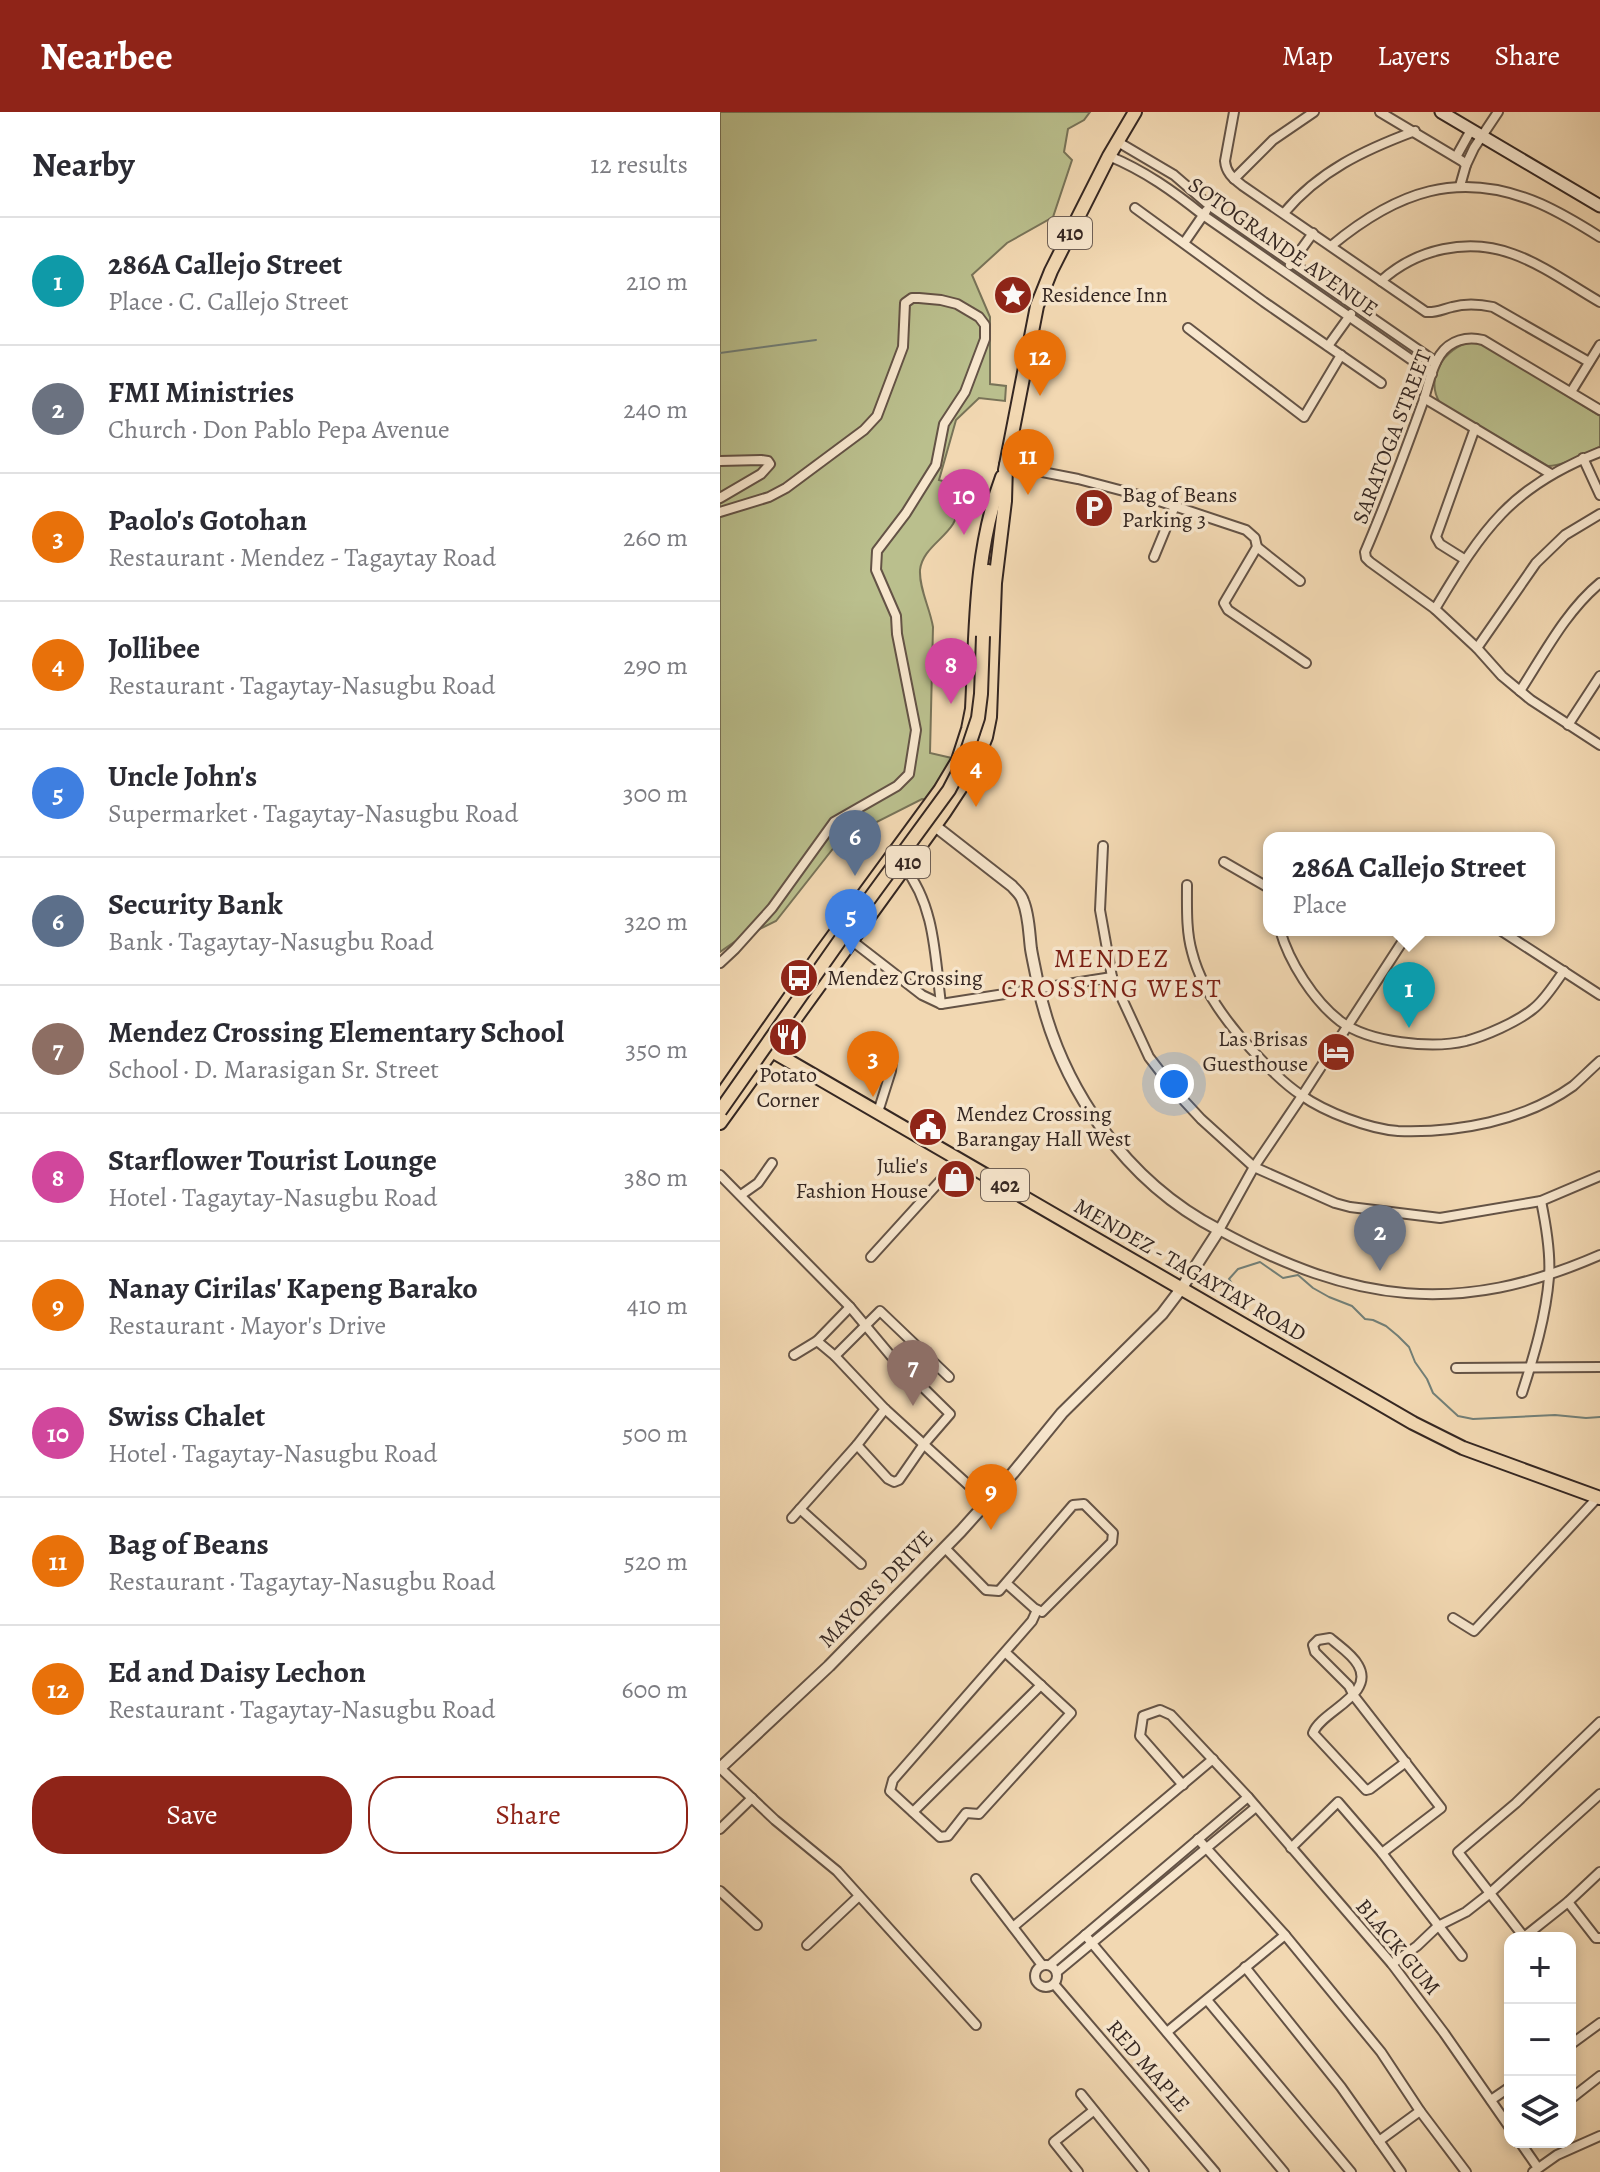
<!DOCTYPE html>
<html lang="en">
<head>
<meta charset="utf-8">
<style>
  :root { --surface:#fff; --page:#f2f2f3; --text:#2b2b33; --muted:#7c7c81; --line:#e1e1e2; --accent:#8f2418 }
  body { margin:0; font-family:Alegreya,serif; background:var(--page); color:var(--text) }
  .controls { position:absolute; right:24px; bottom:24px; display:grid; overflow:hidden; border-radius:16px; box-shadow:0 4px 12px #0003 }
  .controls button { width:72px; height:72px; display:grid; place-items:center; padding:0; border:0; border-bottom:2px solid var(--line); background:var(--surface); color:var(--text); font:40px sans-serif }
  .you { position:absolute; left:454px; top:972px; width:28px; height:28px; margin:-20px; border:6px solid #fff; border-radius:50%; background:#1a73e8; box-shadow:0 0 0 12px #1a73e833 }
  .badge { display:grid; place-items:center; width:52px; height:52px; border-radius:50%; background:var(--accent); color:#fff; font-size:26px; font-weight:700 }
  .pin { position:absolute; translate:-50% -66px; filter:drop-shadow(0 2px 4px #0008) }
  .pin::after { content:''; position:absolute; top:42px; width:28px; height:24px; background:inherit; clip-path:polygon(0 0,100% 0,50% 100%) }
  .popup { position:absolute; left:543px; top:720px; width:292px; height:104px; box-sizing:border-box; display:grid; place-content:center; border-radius:16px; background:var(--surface); filter:drop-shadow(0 2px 6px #0005); font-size:26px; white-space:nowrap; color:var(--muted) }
  .popup b { font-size:30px; color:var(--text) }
  .popup::after { content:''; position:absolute; left:50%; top:100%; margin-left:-16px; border:16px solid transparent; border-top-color:var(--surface) }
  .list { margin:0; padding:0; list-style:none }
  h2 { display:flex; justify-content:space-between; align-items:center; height:104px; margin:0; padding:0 32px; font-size:34px }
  h2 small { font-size:26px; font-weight:400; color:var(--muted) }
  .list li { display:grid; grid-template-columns:52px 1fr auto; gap:24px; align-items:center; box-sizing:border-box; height:128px; padding:0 32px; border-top:2px solid var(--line) }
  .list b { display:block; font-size:30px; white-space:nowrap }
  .list p { margin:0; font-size:26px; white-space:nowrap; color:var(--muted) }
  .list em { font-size:26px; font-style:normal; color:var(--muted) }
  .actions { display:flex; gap:16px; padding:24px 32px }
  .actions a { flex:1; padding:18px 0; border:2px solid var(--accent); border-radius:32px; text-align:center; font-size:28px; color:var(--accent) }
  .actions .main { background:var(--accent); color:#fff }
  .icon { flex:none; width:44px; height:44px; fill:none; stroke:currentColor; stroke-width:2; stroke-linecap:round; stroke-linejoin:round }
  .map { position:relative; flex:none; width:880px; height:2060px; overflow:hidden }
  header { display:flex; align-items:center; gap:48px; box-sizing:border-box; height:112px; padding:0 40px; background:var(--accent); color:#fff }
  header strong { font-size:38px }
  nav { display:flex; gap:44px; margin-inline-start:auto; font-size:28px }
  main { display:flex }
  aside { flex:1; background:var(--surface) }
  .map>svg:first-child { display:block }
  .green { fill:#babf8d; stroke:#787358; stroke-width:2 }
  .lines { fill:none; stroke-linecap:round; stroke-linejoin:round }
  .stream { stroke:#727f77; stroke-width:2 }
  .minor-casing { stroke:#645346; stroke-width:12 }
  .tertiary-casing { stroke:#645346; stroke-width:14 }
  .secondary-casing { stroke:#352722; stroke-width:15 }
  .primary-casing { stroke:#352722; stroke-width:16 }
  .minor { stroke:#f7e6cd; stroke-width:8 }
  .tertiary { stroke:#f7e6cd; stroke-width:10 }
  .secondary { stroke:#f7e6cd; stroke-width:11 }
  .primary { stroke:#f2d8b2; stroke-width:12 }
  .primary-bridge-casing { stroke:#352722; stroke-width:16; stroke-linecap:butt }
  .primary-bridge { stroke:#f2d8b2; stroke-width:12 }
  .labels { text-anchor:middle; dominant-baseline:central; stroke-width:7; stroke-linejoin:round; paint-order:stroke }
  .shield { fill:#f7e6cd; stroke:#6f6055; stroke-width:2 }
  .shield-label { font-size:20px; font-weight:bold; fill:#352722 }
  .street-label { font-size:22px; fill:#352722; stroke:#f7e6cd }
  .poi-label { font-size:22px; fill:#352722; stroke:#f7e6cd; text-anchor:start }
  .quarter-label { font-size:26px; letter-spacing:2px; fill:#7a1f14; stroke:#f7e6cd }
</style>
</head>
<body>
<header>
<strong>Nearbee</strong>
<nav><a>Map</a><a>Layers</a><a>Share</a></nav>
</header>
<main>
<aside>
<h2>Nearby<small>12 results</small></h2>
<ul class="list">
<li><span class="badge" style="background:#0f9aa8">1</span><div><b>286A Callejo Street</b><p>Place · C. Callejo Street</p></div><em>210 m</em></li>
<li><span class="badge" style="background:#6b7280">2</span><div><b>FMI Ministries</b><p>Church · Don Pablo Pepa Avenue</p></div><em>240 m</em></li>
<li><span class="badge" style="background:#e8710a">3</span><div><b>Paolo's Gotohan</b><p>Restaurant · Mendez - Tagaytay Road</p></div><em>260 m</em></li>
<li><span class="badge" style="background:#e8710a">4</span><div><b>Jollibee</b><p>Restaurant · Tagaytay-Nasugbu Road</p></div><em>290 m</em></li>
<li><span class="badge" style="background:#3f7fe0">5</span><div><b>Uncle John's</b><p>Supermarket · Tagaytay-Nasugbu Road</p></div><em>300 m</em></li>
<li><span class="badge" style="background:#5c6f8a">6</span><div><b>Security Bank</b><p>Bank · Tagaytay-Nasugbu Road</p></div><em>320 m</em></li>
<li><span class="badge" style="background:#8d6e63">7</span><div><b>Mendez Crossing Elementary School</b><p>School · D. Marasigan Sr. Street</p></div><em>350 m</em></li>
<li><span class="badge" style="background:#d1479c">8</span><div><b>Starflower Tourist Lounge</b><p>Hotel · Tagaytay-Nasugbu Road</p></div><em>380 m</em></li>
<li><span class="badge" style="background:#e8710a">9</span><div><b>Nanay Cirilas' Kapeng Barako</b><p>Restaurant · Mayor's Drive</p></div><em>410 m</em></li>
<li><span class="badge" style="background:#d1479c">10</span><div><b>Swiss Chalet</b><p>Hotel · Tagaytay-Nasugbu Road</p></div><em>500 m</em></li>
<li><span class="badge" style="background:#e8710a">11</span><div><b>Bag of Beans</b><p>Restaurant · Tagaytay-Nasugbu Road</p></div><em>520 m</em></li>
<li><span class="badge" style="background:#e8710a">12</span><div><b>Ed and Daisy Lechon</b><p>Restaurant · Tagaytay-Nasugbu Road</p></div><em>600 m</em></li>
</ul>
<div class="actions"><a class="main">Save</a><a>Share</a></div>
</aside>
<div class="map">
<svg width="880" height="2060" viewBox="0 0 880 2060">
  <rect width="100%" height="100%" fill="#f2d8b2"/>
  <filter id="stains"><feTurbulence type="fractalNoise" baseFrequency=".0025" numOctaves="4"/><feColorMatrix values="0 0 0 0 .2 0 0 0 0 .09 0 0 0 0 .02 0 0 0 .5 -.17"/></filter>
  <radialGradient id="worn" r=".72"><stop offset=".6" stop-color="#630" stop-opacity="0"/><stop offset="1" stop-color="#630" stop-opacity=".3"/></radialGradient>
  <g class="green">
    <path d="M0 0H370L364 8 348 17 344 40 352 48 333 105 287 131 252 163 270 205V272L286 274 285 289 259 286 236 308 219 368 246 375C242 387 239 401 233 412 223 428 202 438 200 458 199 477 210 496 213 515L210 641 236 647 210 688 202 687 119 729 56 809 17 828 0 840Z"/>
    <path d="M751 230 766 234 880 304V335C865 341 844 354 828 354L720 291C704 266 725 235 751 230Z"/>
  </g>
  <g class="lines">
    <g class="stream">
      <path d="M0 241 96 228"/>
      <path d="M513 1173 509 1167 518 1157 540 1150 563 1166 578 1163 593 1176 609 1185 632 1194 645 1207 653 1208 666 1214 678 1224 689 1235 695 1250 707 1267 713 1281 738 1304 753 1307 835 1303 866 1306 880 1305"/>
    </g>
    <g class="minor-casing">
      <g id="minor">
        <path d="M514 0 505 49C506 61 513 66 523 74L706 200C716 201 723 197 732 195 746 191 759 192 773 195L869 250"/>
        <path d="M660 0 742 49 746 53 740 74"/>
        <path d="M398 30 454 63 490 94 716 250"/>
        <path d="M389 44C425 59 453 79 483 103L712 262"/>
        <path d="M736 45 751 18"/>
        <path d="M746 53 754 36 778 0"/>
        <path d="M514 67 553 28 594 0"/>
        <path d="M415 96 544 190 661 271"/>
        <path d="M564 101C599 59 644 38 695 19"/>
        <path d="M464 131 486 99"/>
        <path d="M611 134C676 80 739 56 821 92 841 101 861 113 880 125"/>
        <path d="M570 153 593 121"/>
        <path d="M661 169C696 137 748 125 793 142 824 153 852 174 880 190"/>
        <path d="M468 216 584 305 621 243"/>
        <path d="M608 234 631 202"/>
        <path d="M851 280 880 233"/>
        <path d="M704 286 831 362"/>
        <path d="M880 298 763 228C747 224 730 228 720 243 711 256 708 275 703 290 685 340 666 391 645 440L646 446 650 450 715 497 757 536 782 564 811 588 880 633"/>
        <path d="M863 346 880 383"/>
        <path d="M0 349 41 348 48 349 50 352 41 362 0 386"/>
        <path d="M286 353 358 367 430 386 526 418 535 426 537 435 504 491 508 498 586 551"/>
        <path d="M0 400 49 385 66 376 144 318 157 304 183 235 185 191 192 186H199L221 188 237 192 259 205 265 213V227L245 280 224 312 216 353 186 401 157 439 156 458 176 504 177 522 196 618 189 662 177 674 114 710 52 796 15 837 0 851"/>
        <path d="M537 435 580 469"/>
        <path d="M434 445 455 394"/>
        <path d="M744 447 720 432 716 425 755 316"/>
        <path d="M715 497C762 418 791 374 880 340"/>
        <path d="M757 536 816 451 845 423 880 402"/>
        <path d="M800 579C824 542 846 499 880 471"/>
        <path d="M848 613 880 564"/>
        <path d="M383 734 380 798 392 865 429 945 456 980 481 1007 534 1055 615 1091 630 1095 720 1106 821 1089 880 1064"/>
        <path d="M504 750 549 776"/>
        <path d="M184 755C215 793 215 845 221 892"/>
        <path d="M467 773C467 795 466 819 472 840 481 876 507 911 532 938 547 954 563 971 581 983 605 1000 649 1017 678 1019 737 1021 804 1009 853 974 862 966 871 957 880 949"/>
        <path d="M560 818C569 850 594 889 620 909 649 931 712 937 746 929 765 924 797 910 813 897 825 888 835 871 844 859"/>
        <path d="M690 818 582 984 534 1055 499 1118C633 1191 738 1205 880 1143"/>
        <path d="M780 818 880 883"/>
        <path d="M131 828 202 883 221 892 392 865"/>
        <path d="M158 1000 171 959 172 949"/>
        <path d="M0 1063 130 1195 171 1244 230 1302 204 1332 179 1368 174 1370 168 1367 137 1333"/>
        <path d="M21 1083 38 1071 52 1051"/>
        <path d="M151 1145 240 1047"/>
        <path d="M97 1229 130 1195"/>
        <path d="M74 1243 97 1229 115 1244 165 1297 267 1390"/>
        <path d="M115 1244 160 1199 229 1265"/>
        <path d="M736 1256 880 1255"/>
        <path d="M802 1281C814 1244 826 1204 829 1165 831 1140 826 1113 821 1089"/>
        <path d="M80 1397 141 1452"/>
        <path d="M72 1406 137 1333 165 1297"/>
        <path d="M225 1436 266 1478 279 1479 353 1393 364 1392 393 1421 392 1430 322 1500 314 1496 286 1471"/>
        <path d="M733 1506 754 1519 878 1385"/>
        <path d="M285 1540 351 1601 259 1702 246 1701 228 1724 220 1725 170 1679 173 1668 312 1509 317 1498"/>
        <path d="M880 1610 796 1691 738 1740 804 1825 848 1790 880 1760"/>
        <path d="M0 1656 55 1708 117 1759 256 1913"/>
        <path d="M463 1673 420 1624 423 1604 440 1598 451 1603 528 1685 672 1852 724 1921 790 2016"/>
        <path d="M193 1700 321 1573"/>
        <path d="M0 1717 32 1686"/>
        <path d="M478 1727 565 1823 661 1940 700 1999 746 2060"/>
        <path d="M571 1736 618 1690 662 1741 742 1844"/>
        <path d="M662 1741 721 1696 634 1584 629 1574 595 1540 593 1533 598 1528 610 1526C619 1534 632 1542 638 1553 656 1583 601 1599 593 1621L646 1678 650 1677 686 1650"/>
        <path d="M256 1767 322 1853"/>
        <path d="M0 1779 37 1813"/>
        <path d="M848 1790 876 1826H880"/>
        <path d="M293 1815 493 1647"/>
        <path d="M365 1823 564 2060"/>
        <path d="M87 1833 139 1784"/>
        <path d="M331 1852 528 1685"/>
        <path d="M672 1852 697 1834 718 1814 746 1800 769 1782 880 1682"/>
        <circle cx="326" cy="1864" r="11"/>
        <path d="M525 1855 621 1975 681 2060"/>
        <path d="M337 1860 536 1695"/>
        <path d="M334 1872 495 2060"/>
        <path d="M487 1888 631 2060"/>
        <path d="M447 1920 565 1823"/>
        <path d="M850 1933 880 1911"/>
        <path d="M361 1982 424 2060"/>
        <path d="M850 1984 853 1985 880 1964"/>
        <path d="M771 1988 790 1975"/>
        <path d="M659 2029 700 1999"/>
        <path d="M800 2030 818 2056"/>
        <path d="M358 2060 334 2030 373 1999"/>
        <path d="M813 2060 837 2043 880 2024"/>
      </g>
    </g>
    <g class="tertiary-casing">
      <path id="tertiary" d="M0 1656 109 1554 241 1419 293 1361 342 1301 442 1202 461 1177 499 1118C406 1070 340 976 318 873 316 861 313 849 311 837 309 821 309 803 303 789 301 782 296 779 292 774L215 714"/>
    </g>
    <g class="secondary-casing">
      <path id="secondary" d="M721 0 880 94"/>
    </g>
    <g class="primary-casing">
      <g id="primary">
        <path d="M285 358 317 194 331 159 389 44 415 0"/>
        <path d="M263 524 268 459"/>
        <path d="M38 931 693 1311 743 1336 880 1386"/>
        <path d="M0 985 100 842 220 678 238 648 248 617 252 597C256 519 254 440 282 365"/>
        <path d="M0 1011 224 701 253 657 266 625 270 605 275 471 285 389 286 353"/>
      </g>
    </g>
    <use href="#minor" class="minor"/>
    <use href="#tertiary" class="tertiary"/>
    <use href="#secondary" class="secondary"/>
    <use href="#primary" class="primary"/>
    <g class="primary-bridge-casing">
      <path id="primary-bridge" d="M0 999 139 801 229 678 243 651 258 606 261 582 263 524"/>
    </g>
    <use href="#primary-bridge" class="primary-bridge"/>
  </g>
  <defs>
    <g id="sight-disc" transform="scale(2)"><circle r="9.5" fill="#8f2418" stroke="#f7e6cd"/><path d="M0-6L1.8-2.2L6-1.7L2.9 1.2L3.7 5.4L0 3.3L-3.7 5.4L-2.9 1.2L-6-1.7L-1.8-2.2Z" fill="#fff"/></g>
    <g id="parking-disc" transform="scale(2)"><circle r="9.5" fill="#8f2418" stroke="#f7e6cd"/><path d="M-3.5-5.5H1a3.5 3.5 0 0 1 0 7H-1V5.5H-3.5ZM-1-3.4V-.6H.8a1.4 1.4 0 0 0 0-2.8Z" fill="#fff"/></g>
    <g id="bus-disc" transform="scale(2)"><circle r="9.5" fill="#8f2418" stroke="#f7e6cd"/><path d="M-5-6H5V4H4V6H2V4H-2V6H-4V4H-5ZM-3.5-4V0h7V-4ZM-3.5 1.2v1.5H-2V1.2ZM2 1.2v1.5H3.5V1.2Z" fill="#fff"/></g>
    <g id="restaurant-disc" transform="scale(2)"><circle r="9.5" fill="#8f2418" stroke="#f7e6cd"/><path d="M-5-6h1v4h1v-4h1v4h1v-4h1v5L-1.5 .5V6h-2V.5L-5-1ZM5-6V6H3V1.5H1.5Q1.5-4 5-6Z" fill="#fff"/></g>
    <g id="hotel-disc" transform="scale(2)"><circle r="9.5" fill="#8f2418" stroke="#f7e6cd"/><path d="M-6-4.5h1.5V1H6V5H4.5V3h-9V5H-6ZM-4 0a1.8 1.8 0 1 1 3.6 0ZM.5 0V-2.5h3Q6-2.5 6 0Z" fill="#fff"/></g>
    <g id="civic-disc" transform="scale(2)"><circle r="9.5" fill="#8f2418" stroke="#f7e6cd"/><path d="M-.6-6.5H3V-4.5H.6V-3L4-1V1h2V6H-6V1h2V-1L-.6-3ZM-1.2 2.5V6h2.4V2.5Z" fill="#fff"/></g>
    <g id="shop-disc" transform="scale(2)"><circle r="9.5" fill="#8f2418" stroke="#f7e6cd"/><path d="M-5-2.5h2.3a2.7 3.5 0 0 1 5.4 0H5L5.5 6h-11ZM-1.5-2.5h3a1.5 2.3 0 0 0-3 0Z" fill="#fff"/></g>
  </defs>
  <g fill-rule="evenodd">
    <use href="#sight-disc" x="293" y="183"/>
    <use href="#parking-disc" x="374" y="396"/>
    <use href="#bus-disc" x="79" y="866"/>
    <use href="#restaurant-disc" x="68" y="925"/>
    <use href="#hotel-disc" x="616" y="940"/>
    <use href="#civic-disc" x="208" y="1015"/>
    <use href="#shop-disc" x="236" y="1067"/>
  </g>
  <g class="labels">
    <g class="shield">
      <rect x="328" y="105" width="44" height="32" rx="6"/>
      <rect x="166" y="734" width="44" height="32" rx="6"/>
      <rect x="261" y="1057" width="48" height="32" rx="6"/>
    </g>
    <g class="shield-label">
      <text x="350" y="121">410</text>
      <text x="188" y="750">410</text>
      <text x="285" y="1073">402</text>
    </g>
    <g class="street-label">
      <text transform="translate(563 135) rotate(35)">SOTOGRANDE AVENUE</text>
      <text transform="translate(672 325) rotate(-69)">SARATOGA STREET</text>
      <text transform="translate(470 1158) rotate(30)">MENDEZ - TAGAYTAY ROAD</text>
      <text transform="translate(156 1477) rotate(-46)">MAYOR'S DRIVE</text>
      <text transform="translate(678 1835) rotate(50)">BLACK GUM</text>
      <text transform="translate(428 1954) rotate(49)">RED MAPLE</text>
    </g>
    <g class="poi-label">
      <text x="321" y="183">Residence Inn</text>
      <text x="402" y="383">Bag of Beans<tspan x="402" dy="25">Parking 3</tspan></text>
      <text x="107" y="866">Mendez Crossing</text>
      <text x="588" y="927" text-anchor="end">Las Brisas<tspan x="588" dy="25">Guesthouse</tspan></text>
      <text x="68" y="963" text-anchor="middle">Potato<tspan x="68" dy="25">Corner</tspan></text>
      <text x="236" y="1002">Mendez Crossing<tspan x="236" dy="25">Barangay Hall West</tspan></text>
      <text x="208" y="1054" text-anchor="end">Julie's<tspan x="208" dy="25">Fashion House</tspan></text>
    </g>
    <g class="quarter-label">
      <text x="392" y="846">MENDEZ<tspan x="392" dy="30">CROSSING WEST</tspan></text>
    </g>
  </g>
  <rect width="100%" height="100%" filter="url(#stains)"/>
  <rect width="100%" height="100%" fill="url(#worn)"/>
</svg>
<div class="controls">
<button>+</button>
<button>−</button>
<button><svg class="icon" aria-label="layers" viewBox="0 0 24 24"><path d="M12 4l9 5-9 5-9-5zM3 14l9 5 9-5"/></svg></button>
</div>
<div class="you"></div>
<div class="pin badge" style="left:689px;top:916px;background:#0f9aa8">1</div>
<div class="popup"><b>286A Callejo Street</b>Place</div>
<div class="pin badge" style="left:660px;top:1159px;background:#6b7280">2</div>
<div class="pin badge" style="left:153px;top:985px;background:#e8710a">3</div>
<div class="pin badge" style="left:256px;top:695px;background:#e8710a">4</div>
<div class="pin badge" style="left:131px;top:843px;background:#3f7fe0">5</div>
<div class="pin badge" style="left:135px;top:764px;background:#5c6f8a">6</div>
<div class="pin badge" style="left:193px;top:1294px;background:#8d6e63">7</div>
<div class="pin badge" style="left:231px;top:592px;background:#d1479c">8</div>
<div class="pin badge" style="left:271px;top:1418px;background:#e8710a">9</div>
<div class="pin badge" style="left:244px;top:423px;background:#d1479c">10</div>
<div class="pin badge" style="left:308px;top:383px;background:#e8710a">11</div>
<div class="pin badge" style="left:320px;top:284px;background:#e8710a">12</div>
</div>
</main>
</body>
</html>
